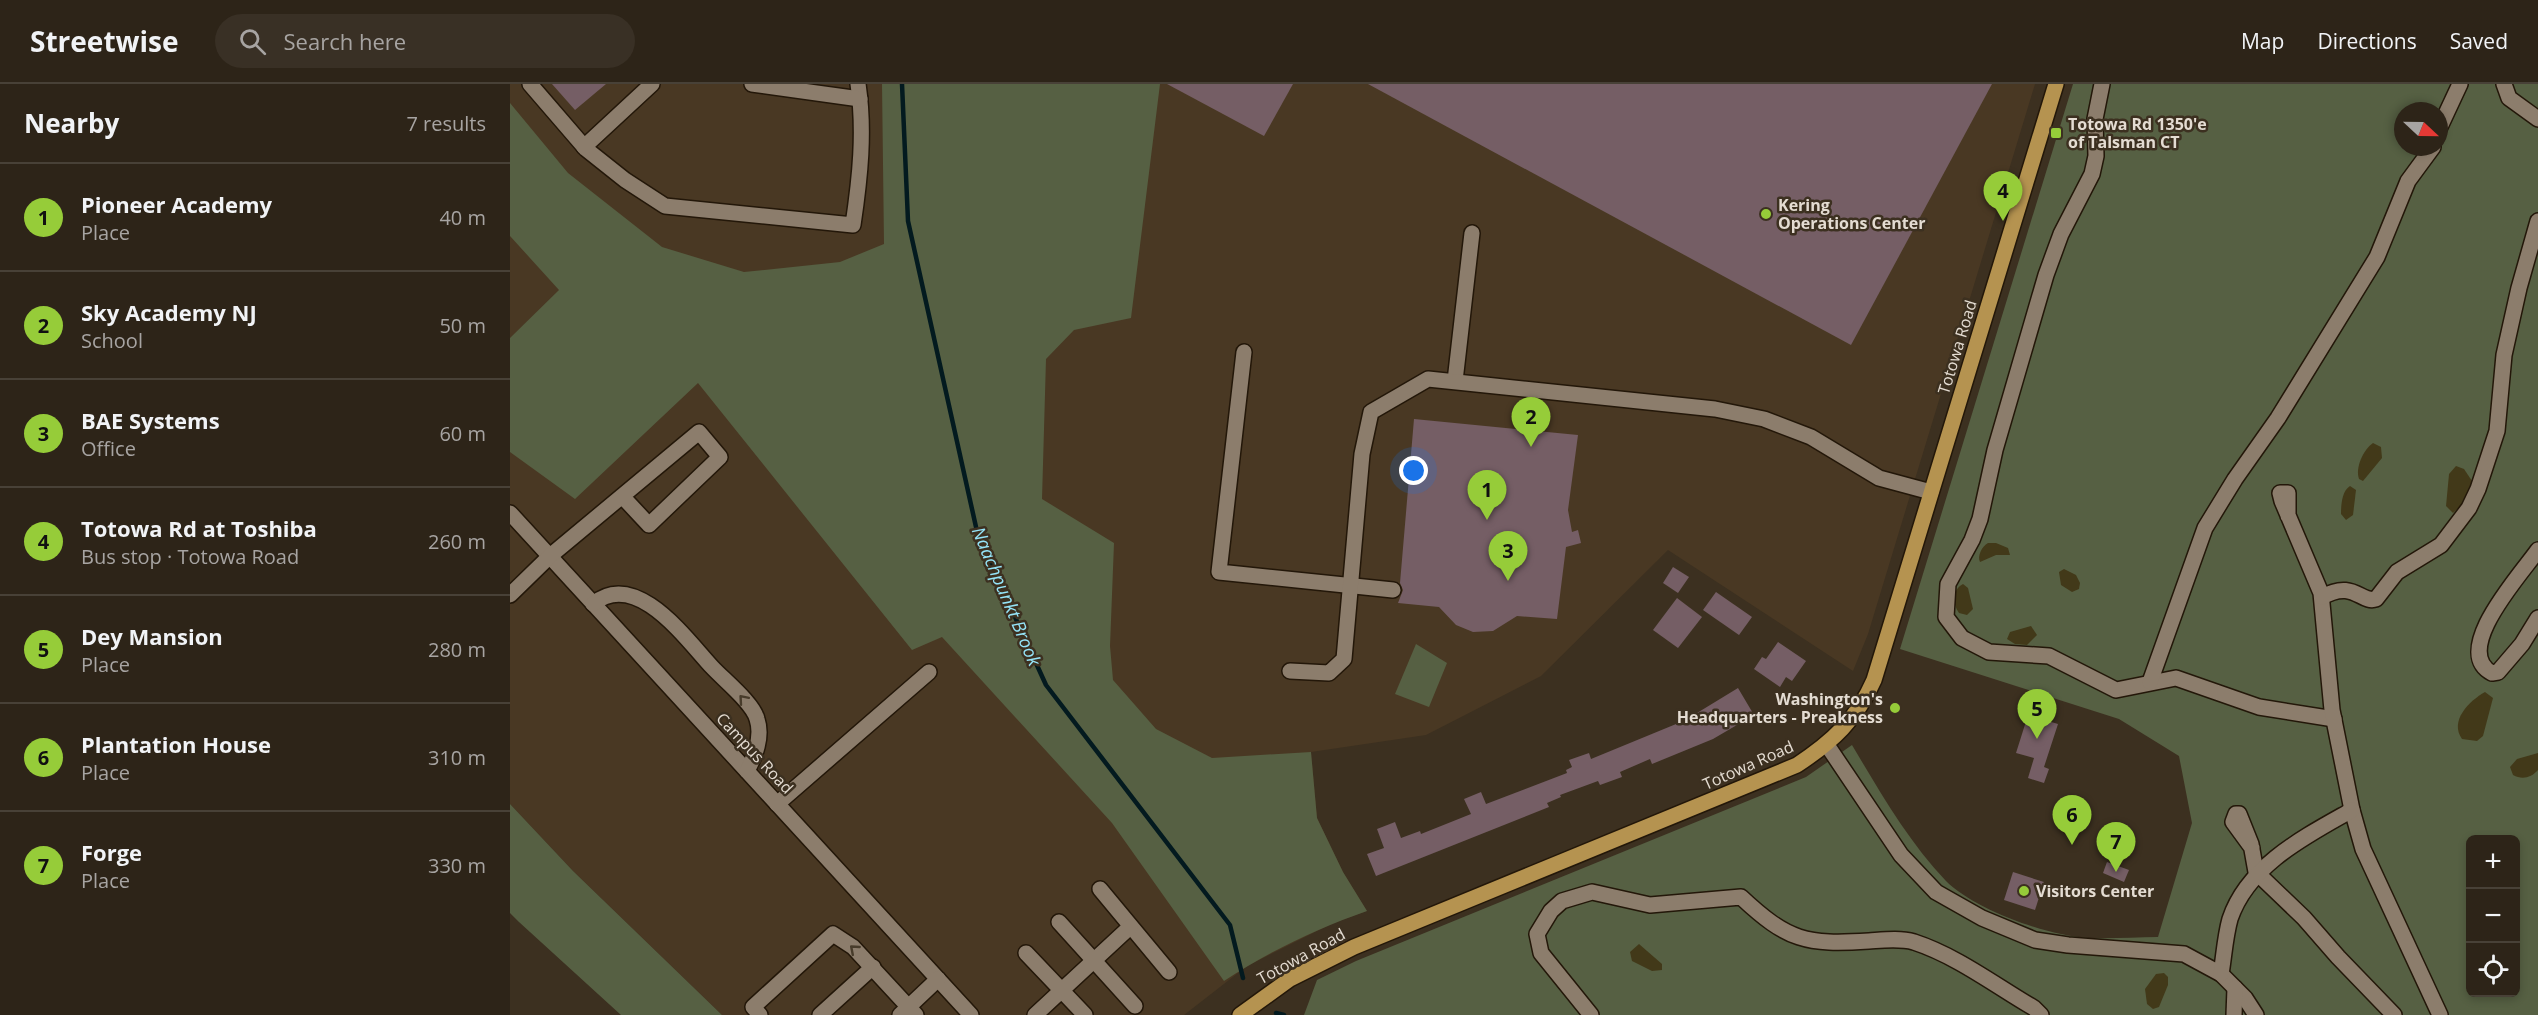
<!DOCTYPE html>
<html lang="en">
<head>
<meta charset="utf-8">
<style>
  :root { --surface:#2d2418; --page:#393025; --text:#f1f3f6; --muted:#a7a4a2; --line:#484137; --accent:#96cc39 }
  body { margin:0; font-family:"Open Sans",sans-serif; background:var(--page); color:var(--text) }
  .controls { position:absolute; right:18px; bottom:18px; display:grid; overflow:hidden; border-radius:9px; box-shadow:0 3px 9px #0003 }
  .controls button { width:54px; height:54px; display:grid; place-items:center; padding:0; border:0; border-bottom:2px solid var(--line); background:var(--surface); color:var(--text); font:30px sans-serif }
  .compass { position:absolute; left:1884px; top:18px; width:54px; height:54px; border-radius:50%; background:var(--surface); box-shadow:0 3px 9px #0003; rotate:112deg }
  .you { position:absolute; left:904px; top:387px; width:21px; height:21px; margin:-15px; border:4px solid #fff; border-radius:50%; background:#1a73e8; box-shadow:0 0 0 9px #1a73e833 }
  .badge { display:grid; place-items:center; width:39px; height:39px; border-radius:50%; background:var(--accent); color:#111; font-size:20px; font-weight:700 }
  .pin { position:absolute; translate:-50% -50px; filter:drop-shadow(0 2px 3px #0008) }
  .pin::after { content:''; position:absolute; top:32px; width:21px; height:18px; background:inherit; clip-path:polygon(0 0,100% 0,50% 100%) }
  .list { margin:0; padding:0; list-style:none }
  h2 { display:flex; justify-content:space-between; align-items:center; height:78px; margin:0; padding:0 24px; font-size:26px }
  h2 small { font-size:20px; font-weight:400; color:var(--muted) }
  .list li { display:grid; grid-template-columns:39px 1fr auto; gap:18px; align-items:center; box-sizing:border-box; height:108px; padding:0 24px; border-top:2px solid var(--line) }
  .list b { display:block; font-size:22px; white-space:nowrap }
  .list p { margin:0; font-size:20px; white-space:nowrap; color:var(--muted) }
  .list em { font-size:20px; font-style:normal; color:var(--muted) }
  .icon { flex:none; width:33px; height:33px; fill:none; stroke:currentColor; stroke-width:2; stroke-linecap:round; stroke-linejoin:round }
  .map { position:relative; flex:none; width:2028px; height:931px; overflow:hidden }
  header { display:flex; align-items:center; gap:36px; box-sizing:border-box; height:84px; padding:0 30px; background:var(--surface); border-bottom:2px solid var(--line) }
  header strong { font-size:28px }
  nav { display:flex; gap:33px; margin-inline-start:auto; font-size:21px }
  .search { width:420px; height:54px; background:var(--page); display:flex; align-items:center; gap:15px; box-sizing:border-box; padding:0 21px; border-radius:33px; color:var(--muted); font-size:22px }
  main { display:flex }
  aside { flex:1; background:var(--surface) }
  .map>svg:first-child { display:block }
  .built { fill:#493823 }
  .green { fill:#566043; fill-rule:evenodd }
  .sand { fill:#423919 }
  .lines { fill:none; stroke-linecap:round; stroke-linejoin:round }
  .stream { stroke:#031a1f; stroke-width:4.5 }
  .building { fill:#755e65 }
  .minor-casing { stroke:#231709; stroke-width:18 }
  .major-casing { stroke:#231709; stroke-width:18 }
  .minor { stroke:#8c7d6c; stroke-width:15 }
  .major { stroke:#b59350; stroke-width:15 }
  .oneway { stroke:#483c2b }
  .poi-dot { fill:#96cc39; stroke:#3c3020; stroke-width:2 }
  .labels { text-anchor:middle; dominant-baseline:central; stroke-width:5; stroke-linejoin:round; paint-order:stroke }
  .poi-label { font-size:16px; font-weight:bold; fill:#e4dcd2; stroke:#3c3020; text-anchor:start }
  .street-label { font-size:16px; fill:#e4dcd2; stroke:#3c3020 }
  .water-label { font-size:18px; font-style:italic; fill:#95e4f8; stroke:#3c3020 }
</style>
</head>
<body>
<header>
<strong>Streetwise</strong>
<div class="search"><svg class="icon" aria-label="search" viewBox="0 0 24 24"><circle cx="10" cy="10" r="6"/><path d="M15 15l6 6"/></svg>Search here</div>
<nav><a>Map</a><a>Directions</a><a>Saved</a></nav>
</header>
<main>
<aside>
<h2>Nearby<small>7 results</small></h2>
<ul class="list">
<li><span class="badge">1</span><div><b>Pioneer Academy</b><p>Place</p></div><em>40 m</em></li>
<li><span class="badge">2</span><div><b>Sky Academy NJ</b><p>School</p></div><em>50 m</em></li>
<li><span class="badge">3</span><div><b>BAE Systems</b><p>Office</p></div><em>60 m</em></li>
<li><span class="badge">4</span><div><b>Totowa Rd at Toshiba</b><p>Bus stop · Totowa Road</p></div><em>260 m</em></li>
<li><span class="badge">5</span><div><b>Dey Mansion</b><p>Place</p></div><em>280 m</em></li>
<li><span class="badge">6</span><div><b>Plantation House</b><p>Place</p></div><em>310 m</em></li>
<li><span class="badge">7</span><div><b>Forge</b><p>Place</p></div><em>330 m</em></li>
</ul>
</aside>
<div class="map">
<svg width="2028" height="931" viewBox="0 0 2028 931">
  <rect width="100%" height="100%" fill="#3c3020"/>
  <path class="built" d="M0 0H1525L1358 550 1343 587 1158 466 1031 592 916 651 801 668 807 734 833 788 857 827 823 839 737 882 674 931H212L63 787 0 720Z"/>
  <g class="green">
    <path d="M372 0H650L621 234 564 246 536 275 532 415 604 459 600 562 603 596 646 645 702 674 801 668 807 734 833 788 857 827C808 844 758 868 714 897L602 739 432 553 402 566 188 299 65 415 0 368V254L49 206 0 152V19L58 89 152 163 234 188 330 178 374 160Z"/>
    <path d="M1563 0H2028V931H794L807 896 846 877 1296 693 1342 661C1370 708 1398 757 1436 797 1465 826 1538 852 1579 854 1602 855 1626 853 1648 853L1682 739 1669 672 1609 635 1390 565ZM1893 27H1929V63H1893ZM1960 756H2006V908H1960Z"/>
    <path d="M906 560 937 579 919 623 885 610Z"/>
    <path d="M0 720 63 787 212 931H111L9 838 0 829Z"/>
  </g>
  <g class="sand">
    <path d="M1863 359 1871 363 1872 374 1853 397 1849 395C1845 384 1853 366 1863 359Z"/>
    <path d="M1946 382 1954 385 1962 397 1954 419 1943 429 1936 422 1939 390Z"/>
    <path d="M1840 402 1846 406 1843 431 1836 436 1831 430C1831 420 1832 407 1840 402Z"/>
    <path d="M1478 459H1486L1498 464 1500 471H1486L1470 478C1467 472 1472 462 1478 459Z"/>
    <path d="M1554 485 1566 491 1570 499 1569 505 1562 508 1551 501 1549 488Z"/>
    <path d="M1453 500 1458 504 1463 525 1457 531 1449 529C1442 519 1442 506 1453 500Z"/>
    <path d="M1521 542 1527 551 1517 561 1505 560 1497 555 1500 548Z"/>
    <path d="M1975 608 1983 614 1973 652 1967 657 1952 655C1939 637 1959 617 1975 608Z"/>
    <path d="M2028 669V686C2021 694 2012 696 2003 691L2000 683 2007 675Z"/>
    <path d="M1129 860 1152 880V886L1142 887 1122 877 1120 868Z"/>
    <path d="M1654 889 1658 893V901L1649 923 1643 925 1637 920 1635 905 1646 890Z"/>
  </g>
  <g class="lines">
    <g class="stream">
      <path d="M392 0 398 137 468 452 536 601 720 841 733 894"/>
      <path d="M766 929 774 931"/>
    </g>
  </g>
  <g class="building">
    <path d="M42 0H96L65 26Z"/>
    <path d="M657 0H783L754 52Z"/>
    <path d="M858 0H1482L1341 261Z"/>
    <path d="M904 335 1068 351 1058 426 1062 448 1068 446 1071 459 1056 463 1047 535 1007 532 983 547 963 548 946 541 929 523 888 519 893 506 890 499Z"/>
    <path d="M1163 483 1179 493 1168 509 1153 499Z"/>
    <path d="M1206 508 1242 533 1229 551 1193 526Z"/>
    <path d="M1167 514 1192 533 1168 564 1143 546Z"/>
    <path d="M1268 558 1296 577 1282 597 1276 593 1270 603 1244 585 1252 573 1256 575Z"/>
    <path d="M1228 604 1244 631 1203 655 1142 680 1140 675 1110 688 1112 693 1090 701 1088 697 1050 711 1051 713 1037 719 1039 723 866 792 857 770 874 764 867 745 885 738 891 754 910 747 911 750 961 730 954 715 971 708 976 720 1057 689 1056 686 1062 683 1059 676 1079 669 1081 675 1188 631 1187 629Z"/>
    <path d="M1518 631 1548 640 1534 683 1539 685 1534 699 1518 694 1524 674 1506 669Z"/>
    <path d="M1597 778 1619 786 1614 798 1593 789Z"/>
    <path d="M1503 788 1534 798 1525 826 1494 816Z"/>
  </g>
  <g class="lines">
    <g class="minor-casing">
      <g id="minor">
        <path d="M20 0 76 65 115 96 155 122 343 141C350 94 355 47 348 0"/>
        <path d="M242 0 350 15"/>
        <path d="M1592 0 1585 35 1586 72 1582 90 1551 150 1536 191 1485 366 1470 435 1462 456 1438 500 1436 533 1452 554 1479 568 1539 572 1606 606 1666 594 1749 623 1824 635"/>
        <path d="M1994 0 1999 14 2028 35"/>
        <path d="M1929 45 1950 0"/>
        <path d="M74 63 142 0"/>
        <path d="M734 268 709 488 883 506"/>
        <path d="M945 297 962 149"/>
        <path d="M0 429 461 931"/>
        <path d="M1778 432V409H1770L1772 417 1811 509 1822 626 1842 726 1853 765 1930 931"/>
        <path d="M2028 466C2012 489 1940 567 1982 589L1988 588 2012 560 2028 534"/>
        <path d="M0 511 40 472 189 348 210 373 139 441 112 412"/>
        <path d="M1812 513C1844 495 1851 520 1866 515L1887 488 1931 461 1959 424 1968 405 1987 347 1994 271 2009 204 2028 137"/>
        <path d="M83 520C126 484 176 555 202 583 214 596 243 619 247 635 253 653 245 672 237 687"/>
        <path d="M780 587 819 589 834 575 852 370 861 328 918 295 1205 325 1254 335 1301 353 1369 394 1421 408"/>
        <path d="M1640 598 1695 444 1725 395 1768 334 1867 173 1898 97 1923 63"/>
        <path d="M1317 661 1391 771 1426 808 1472 834 1525 856 1558 861 1674 870 1711 890 1735 914 1746 931"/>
        <path d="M267 720 419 588"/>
        <path d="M1742 764 1723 738 1726 730H1729L1741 760 1746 788 1794 834 1828 873 1884 931"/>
        <path d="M590 805 659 888"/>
        <path d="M549 838 625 922"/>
        <path d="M516 869 575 931"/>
        <path d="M1711 890C1714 872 1715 853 1720 835 1738 781 1796 752 1842 726"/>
        <path d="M250 931 243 923 323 850 343 863 406 931"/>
        <path d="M310 931 363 883"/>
        <path d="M390 931 428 895"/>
        <path d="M525 931 620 843"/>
        <path d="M1081 931 1031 869 1027 850 1041 827 1052 817 1082 808 1140 821 1231 813C1278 857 1296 861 1359 857 1374 856 1390 854 1404 858 1447 872 1486 902 1524 924L1531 931"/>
        <path d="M1724 931 1725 904"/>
      </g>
    </g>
    <g class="major-casing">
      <path id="major" d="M730 931 780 895 844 863 1287 681C1322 658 1347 635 1364 596L1546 0"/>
    </g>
    <use href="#minor" class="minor"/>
    <use href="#major" class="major"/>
  </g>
  <defs><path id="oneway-chevron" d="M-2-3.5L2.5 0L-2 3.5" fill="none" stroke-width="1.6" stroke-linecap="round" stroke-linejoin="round" transform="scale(1.5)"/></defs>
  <g class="oneway">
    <use href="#oneway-chevron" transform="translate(233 615) rotate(-131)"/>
    <use href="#oneway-chevron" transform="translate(344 865) rotate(-139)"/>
  </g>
  <g class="poi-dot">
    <rect x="1540" y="43" width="12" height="12" rx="3"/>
    <circle cx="1256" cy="130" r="6"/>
    <circle cx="1385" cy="624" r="6"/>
    <circle cx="1514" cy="807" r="6"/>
  </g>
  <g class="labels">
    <g class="poi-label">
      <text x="1558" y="40">Totowa Rd 1350'e<tspan x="1558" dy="18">of Talsman CT</tspan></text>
      <text x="1268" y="121">Kering<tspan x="1268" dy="18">Operations Center</tspan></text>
      <text x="1373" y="615" text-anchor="end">Washington's<tspan x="1373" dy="18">Headquarters - Preakness</tspan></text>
      <text x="1526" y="807">Visitors Center</text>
    </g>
    <g class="street-label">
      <text transform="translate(1447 263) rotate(-73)">Totowa Road</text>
      <text transform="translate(245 669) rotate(47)">Campus Road</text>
      <text transform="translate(1238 681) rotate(-24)">Totowa Road</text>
      <text transform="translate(791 872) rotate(-29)">Totowa Road</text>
    </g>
    <g class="water-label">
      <text transform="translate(497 512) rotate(67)">Naachpunkt Brook</text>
    </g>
  </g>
</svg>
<div class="controls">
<button>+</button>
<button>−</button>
<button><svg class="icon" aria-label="locate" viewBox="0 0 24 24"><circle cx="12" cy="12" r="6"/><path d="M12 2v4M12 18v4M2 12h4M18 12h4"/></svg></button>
</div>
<svg class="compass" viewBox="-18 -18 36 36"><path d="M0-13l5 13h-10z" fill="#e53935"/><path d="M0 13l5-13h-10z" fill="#a7a4a2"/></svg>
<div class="you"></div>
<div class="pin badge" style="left:977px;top:436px">1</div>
<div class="pin badge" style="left:1021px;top:363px">2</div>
<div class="pin badge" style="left:998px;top:497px">3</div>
<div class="pin badge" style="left:1493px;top:137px">4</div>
<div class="pin badge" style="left:1527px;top:655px">5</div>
<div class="pin badge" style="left:1562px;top:761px">6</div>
<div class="pin badge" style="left:1606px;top:788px">7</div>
</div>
</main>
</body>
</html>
